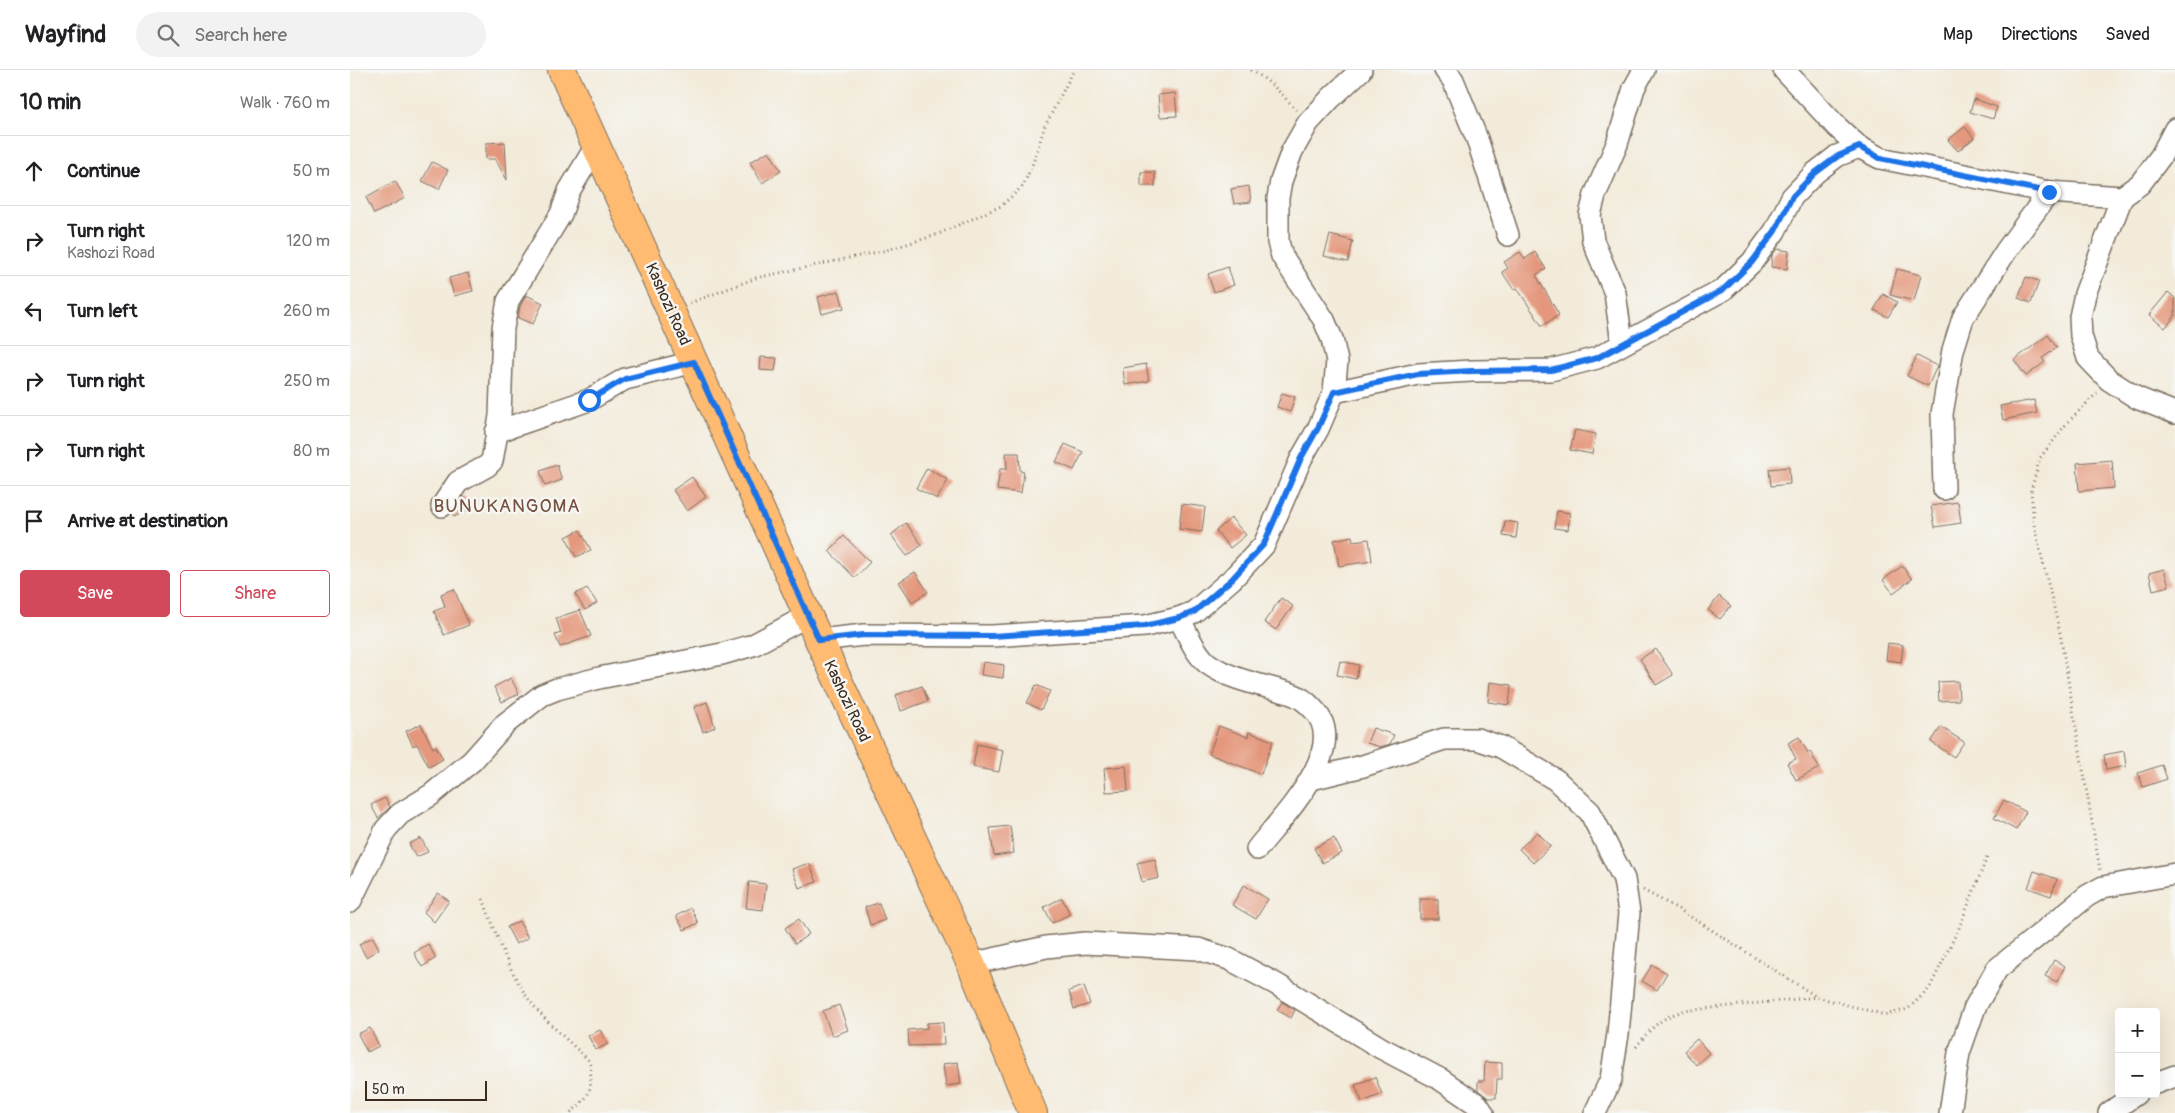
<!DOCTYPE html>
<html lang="en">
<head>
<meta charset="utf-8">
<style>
  :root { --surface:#fff; --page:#f2f2f2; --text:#202124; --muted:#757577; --line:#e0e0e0; --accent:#d1495b }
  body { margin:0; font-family:Pangolin,sans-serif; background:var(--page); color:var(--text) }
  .controls { position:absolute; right:15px; bottom:15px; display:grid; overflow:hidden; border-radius:5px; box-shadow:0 5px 20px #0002 }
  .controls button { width:45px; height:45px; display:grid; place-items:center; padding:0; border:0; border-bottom:1px solid var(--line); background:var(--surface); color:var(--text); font:25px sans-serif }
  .scale { position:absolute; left:15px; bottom:12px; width:122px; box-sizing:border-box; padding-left:5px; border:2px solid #3b2a1e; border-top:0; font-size:14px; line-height:18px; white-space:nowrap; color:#3b2a1e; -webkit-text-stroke:4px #f6f6f2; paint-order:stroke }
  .stop { position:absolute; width:15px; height:15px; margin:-11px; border:4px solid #1a73e8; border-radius:50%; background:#fff }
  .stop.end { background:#1a73e8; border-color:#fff; box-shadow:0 1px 5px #0008 }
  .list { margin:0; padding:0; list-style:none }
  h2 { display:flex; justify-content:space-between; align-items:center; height:65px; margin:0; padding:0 20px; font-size:21px }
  h2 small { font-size:16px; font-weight:400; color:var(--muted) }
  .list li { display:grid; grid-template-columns:32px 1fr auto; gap:15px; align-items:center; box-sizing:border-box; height:70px; padding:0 20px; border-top:1px solid var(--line) }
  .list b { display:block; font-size:19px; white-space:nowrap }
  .list p { margin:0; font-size:16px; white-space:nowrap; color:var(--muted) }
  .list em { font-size:16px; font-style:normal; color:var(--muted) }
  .actions { display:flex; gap:10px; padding:15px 20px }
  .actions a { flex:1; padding:11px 0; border:1px solid var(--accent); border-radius:5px; text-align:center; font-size:18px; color:var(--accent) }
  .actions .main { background:var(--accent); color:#fff }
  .icon { flex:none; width:28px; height:28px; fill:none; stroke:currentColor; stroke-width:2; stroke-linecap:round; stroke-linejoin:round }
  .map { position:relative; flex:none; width:1825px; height:1043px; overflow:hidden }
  header { display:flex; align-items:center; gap:30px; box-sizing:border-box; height:70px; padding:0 25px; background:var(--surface); border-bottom:1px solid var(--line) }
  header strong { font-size:24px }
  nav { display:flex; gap:28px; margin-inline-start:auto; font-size:18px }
  .search { width:350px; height:45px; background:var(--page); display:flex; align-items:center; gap:12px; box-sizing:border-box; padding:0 18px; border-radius:28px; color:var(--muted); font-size:19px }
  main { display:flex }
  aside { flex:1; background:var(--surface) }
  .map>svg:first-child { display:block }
  .building { fill:#e4977b }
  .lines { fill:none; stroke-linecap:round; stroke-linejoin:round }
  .minor-casing { stroke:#7b6e60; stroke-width:24 }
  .major-casing { stroke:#7b6e60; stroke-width:30 }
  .path { stroke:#7b6e60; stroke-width:3; stroke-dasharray:1 4; stroke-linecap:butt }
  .minor { stroke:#fff; stroke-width:21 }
  .major { stroke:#febb71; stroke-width:28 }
  .route { stroke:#1a73e8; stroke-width:6 }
  .labels { text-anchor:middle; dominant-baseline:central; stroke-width:5; stroke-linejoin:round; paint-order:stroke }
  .street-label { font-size:16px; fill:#3b2a1e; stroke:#f6f6f2 }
  .quarter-label { font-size:19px; letter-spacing:1px; fill:#76503f; stroke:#f6f6f2 }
</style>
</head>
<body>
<header>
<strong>Wayfind</strong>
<div class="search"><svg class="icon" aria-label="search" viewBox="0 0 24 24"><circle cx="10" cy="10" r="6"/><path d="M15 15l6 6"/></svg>Search here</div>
<nav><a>Map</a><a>Directions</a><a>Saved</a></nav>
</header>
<main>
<aside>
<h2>10 min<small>Walk · 760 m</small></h2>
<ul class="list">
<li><svg class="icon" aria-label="ahead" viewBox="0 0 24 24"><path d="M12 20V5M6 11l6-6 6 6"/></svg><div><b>Continue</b></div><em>50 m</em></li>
<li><svg class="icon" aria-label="right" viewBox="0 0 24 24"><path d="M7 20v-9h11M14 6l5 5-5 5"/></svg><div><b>Turn right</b><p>Kashozi Road</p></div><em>120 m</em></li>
<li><svg class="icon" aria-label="left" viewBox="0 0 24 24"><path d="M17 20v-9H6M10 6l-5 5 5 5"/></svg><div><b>Turn left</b></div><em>260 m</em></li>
<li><svg class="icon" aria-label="right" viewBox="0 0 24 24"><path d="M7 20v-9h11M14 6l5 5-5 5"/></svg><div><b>Turn right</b></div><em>250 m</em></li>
<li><svg class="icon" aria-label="right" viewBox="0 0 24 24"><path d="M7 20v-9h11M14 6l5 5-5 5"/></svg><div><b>Turn right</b></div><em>80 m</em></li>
<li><svg class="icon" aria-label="arrive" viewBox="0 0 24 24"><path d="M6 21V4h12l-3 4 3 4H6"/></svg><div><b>Arrive at destination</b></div></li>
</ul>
<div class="actions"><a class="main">Save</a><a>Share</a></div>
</aside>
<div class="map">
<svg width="1825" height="1043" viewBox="0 0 1825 1043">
  <rect width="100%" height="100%" fill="#f6f6f2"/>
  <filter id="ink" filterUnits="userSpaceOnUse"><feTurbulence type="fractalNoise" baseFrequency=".02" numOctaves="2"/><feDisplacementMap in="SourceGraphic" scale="10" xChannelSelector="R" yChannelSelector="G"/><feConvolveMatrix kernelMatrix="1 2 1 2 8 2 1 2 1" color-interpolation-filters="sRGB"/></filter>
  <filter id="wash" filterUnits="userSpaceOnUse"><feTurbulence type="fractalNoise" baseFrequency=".0096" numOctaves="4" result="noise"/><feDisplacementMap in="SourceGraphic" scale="20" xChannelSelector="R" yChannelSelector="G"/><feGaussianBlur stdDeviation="1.12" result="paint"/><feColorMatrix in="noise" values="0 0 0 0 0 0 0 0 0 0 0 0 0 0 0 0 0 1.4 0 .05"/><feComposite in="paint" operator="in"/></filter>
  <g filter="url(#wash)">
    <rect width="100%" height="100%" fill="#f3ebda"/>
    <g id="blocks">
      <g class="building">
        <path d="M825 23 827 46 810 47 808 25Z"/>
        <path d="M1624 29 1647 37 1643 49 1620 42Z"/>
        <path d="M1615 57 1624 68 1608 81 1598 70Z"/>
        <path d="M155 72 157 110 145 89H136V73Z"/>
        <path d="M419 81 431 101 412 113 400 92Z"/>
        <path d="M82 92 98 100 89 119 72 111Z"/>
        <rect x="791" y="102" width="14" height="14"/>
        <path d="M45 111 55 128 24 144 16 127Z"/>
        <path d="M899 116 901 132 884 134 881 119Z"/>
        <path d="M980 165 1003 171 998 192 974 186Z"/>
        <path d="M1427 179 1439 181 1437 199 1421 197 1422 185Z"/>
        <path d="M1170 182 1175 189 1185 182 1196 199 1186 205 1209 245 1192 256 1167 218 1164 220 1152 202 1158 198 1154 192Z"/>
        <path d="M878 197 884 215 864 222 858 204Z"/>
        <path d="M1547 199 1571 205 1564 231 1540 225Z"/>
        <path d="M118 203 123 221 104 226 99 208Z"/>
        <path d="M1676 207 1689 211 1681 233 1668 228Z"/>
        <path d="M489 221 494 238 472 244 468 227Z"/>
        <path d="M1818 222 1825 228V246L1815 258 1799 245Z"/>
        <path d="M1533 224 1547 232 1538 247 1524 240Z"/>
        <path d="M176 225 193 233 183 254 168 248 170 236Z"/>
        <path d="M1698 265 1707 278 1692 288 1695 292 1676 306 1664 290Z"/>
        <path d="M1567 286 1587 296 1578 316 1557 306Z"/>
        <path d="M411 287 427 288 425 301 410 300Z"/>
        <path d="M796 294 799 311 775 315 773 298Z"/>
        <path d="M932 323 945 327 940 342 927 337Z"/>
        <path d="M1684 330 1687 343 1653 350 1650 336Z"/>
        <path d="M1225 360 1246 364 1242 384 1220 380Z"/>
        <path d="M715 374 733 382 724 400 706 392Z"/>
        <path d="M656 383H669L670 401 674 402 671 423 647 420 650 399H657Z"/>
        <path d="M1762 390 1764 418 1729 421 1727 393Z"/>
        <path d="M207 395 212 410 195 416 190 401Z"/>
        <path d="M1439 397 1440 414 1421 416 1419 399Z"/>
        <path d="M577 398 598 410 587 429 566 418Z"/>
        <path d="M342 407 356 427 337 441 323 420Z"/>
        <path d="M114 426 120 439 104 447 102 443Z"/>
        <path d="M1608 432 1611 453 1585 457 1581 436Z"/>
        <path d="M832 434 855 437 852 462 829 459Z"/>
        <path d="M1207 441 1220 443 1218 460 1204 458Z"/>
        <path d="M881 448 896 465 880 478 866 461Z"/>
        <path d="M1155 451 1168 453 1166 468 1153 466Z"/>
        <path d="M556 453 572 475 557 486 541 465Z"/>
        <path d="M230 460 241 480 226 487 216 467Z"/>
        <path d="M494 466 520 492 505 508 479 481Z"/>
        <path d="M1002 466 1003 471 1019 469 1022 491 989 496 984 470Z"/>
        <path d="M1552 496 1562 509 1543 523 1533 510Z"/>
        <path d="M1814 499 1819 516 1803 520 1799 503Z"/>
        <path d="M565 502 578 522 562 532 549 512Z"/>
        <path d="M237 518 247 533 235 540 225 524Z"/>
        <path d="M104 519 119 555 94 565 84 541 95 537 91 524Z"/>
        <path d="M1369 526 1381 536 1370 549 1358 540Z"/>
        <path d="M931 528 943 536 926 560 914 552Z"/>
        <path d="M230 540 241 566 210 577 205 565 211 563 206 548Z"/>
        <path d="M1538 573 1553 575 1551 592 1536 590Z"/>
        <path d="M1306 579 1323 605 1306 615 1290 589Z"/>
        <path d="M990 591 1009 595 1006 609 987 605Z"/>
        <path d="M633 592 654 595 653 608 631 605Z"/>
        <path d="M161 608 169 624 152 632 144 617Z"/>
        <path d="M1608 611 1609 630 1589 631 1588 612Z"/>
        <path d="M1140 612 1161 615 1159 635 1138 632Z"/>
        <path d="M686 615 700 621 691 640 677 633Z"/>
        <path d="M572 616 578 631 551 641 546 625Z"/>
        <path d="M357 632 365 657 353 662 344 637Z"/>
        <path d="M71 654 83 678 86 676 93 689 79 697 67 674 63 676 56 661Z"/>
        <path d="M869 656 898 667 899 662 923 671 911 704 859 684Z"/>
        <path d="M1591 657 1614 672 1604 687 1581 672Z"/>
        <path d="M1023 658 1044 665 1040 674 1030 677 1017 673Z"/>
        <path d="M1449 667 1458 683 1460 681 1469 698 1446 710 1437 693 1446 689 1438 673Z"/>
        <path d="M627 674 653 680 649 702 623 697Z"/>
        <path d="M1774 681 1776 696 1756 700 1754 685Z"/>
        <path d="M1812 695 1817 709 1793 717 1788 703Z"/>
        <path d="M776 696 778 721 756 722 754 698Z"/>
        <path d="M35 728 40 737 28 748 21 735Z"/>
        <path d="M1654 730 1676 742 1666 760 1644 748Z"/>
        <path d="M660 756 664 783 644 786 640 758Z"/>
        <path d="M1187 762 1201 776 1183 793 1169 779Z"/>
        <path d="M71 768 78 782 66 787 59 774Z"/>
        <path d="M984 768 992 783 972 793 964 778Z"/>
        <path d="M805 789 809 808 792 812 787 793Z"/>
        <path d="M459 793 467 812 449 818 442 799Z"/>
        <path d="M1684 801 1707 809 1701 826 1678 818Z"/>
        <path d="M399 812 416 814 413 840 396 838Z"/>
        <path d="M894 815 918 829 906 849 882 835Z"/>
        <path d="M88 823 99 831 84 852 74 842Z"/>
        <path d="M712 828 720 844 702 853 694 837Z"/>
        <rect x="1070" y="829" width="18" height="20"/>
        <path d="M529 833 535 850 520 855 515 837Z"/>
        <path d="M341 838 348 853 334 860 326 846Z"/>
        <path d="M449 849 459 864 445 874 435 858Z"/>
        <path d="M169 851 178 868 166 874 157 857Z"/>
        <path d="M23 867 29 879 16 887 9 874Z"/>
        <path d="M78 874 86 888 72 897 64 883Z"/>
        <path d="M1704 890 1715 896 1707 912 1695 906Z"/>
        <path d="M1302 895 1317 903 1307 920 1292 911Z"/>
        <path d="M734 916 740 934 724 939 719 921Z"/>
        <path d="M932 932 945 940 941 948 927 940Z"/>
        <path d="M489 935 498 960 482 966 473 941Z"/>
        <path d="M593 952 594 975 559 976 558 960 577 958V953Z"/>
        <path d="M20 958 29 976 17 982 8 964Z"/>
        <path d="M250 960 258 974 246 980 238 966Z"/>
        <path d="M1347 969 1359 983 1346 995 1334 981Z"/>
        <path d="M608 992 611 1014 596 1016 593 994Z"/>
        <path d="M1135 992 1152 993V1009H1147L1146 1028H1138L1128 1020V1011H1134Z"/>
        <path d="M1025 1007 1032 1024 1012 1032 1005 1015Z"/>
      </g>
    </g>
  </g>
  <g filter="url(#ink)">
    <use href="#blocks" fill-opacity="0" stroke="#7b6e60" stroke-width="1"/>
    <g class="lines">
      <g class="minor-casing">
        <g id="minor">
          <path d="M1095 0 1103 10 1127 69 1158 165"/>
          <path d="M1434 0 1487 57 1509 77 1530 88 1699 122 1772 127 1790 114 1811 86 1825 59"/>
          <path d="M1772 127 1735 224 1730 247 1731 266 1738 288 1759 310 1787 328 1825 343"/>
          <path d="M1272 273 1265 223 1243 171 1240 145 1245 125 1267 74 1284 18 1294 0"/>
          <path d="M984 322 1068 304 1122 301 1201 300 1247 288 1373 220 1402 192 1425 161 1442 127 1465 103 1487 86 1509 77"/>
          <path d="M146 362 239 330 275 309 344 292"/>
          <path d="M1594 419 1592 344 1603 280 1613 248 1656 181 1699 122"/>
          <path d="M92 436 108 412 137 396 142 391 150 346 153 258 158 231 211 144 219 121 246 76"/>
          <path d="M829 548C837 562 844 582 857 593 880 610 913 615 939 623 949 626 958 633 964 640 1001 679 931 748 907 779"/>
          <path d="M469 570 514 565 642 566 795 556 829 548 844 542 882 509 914 475 951 389 968 359 984 322 987 291 982 269 974 250 932 186 928 172V128L931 111 942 81 958 53 981 28 1011 0"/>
          <path d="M961 709 1013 696 1094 669H1127L1151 677 1206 710 1240 742 1274 809 1279 843 1268 964 1261 1009 1245 1043"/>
          <path d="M0 832 36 759 50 744 81 725 122 691 155 654 192 625 207 619 249 608 372 584 403 575 459 545"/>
          <path d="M621 894 696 877 735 873 848 879 879 889 926 914 1031 978 1090 1009 1128 1035 1133 1043"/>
          <path d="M1806 1013 1825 1006"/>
          <path d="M1600 1043 1609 983 1625 937 1647 899 1737 826 1753 817 1825 804"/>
          <path d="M1759 1043 1786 1024"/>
        </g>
      </g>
      <g class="major-casing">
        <path id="major" d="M212 0 469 570 621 894 683 1043"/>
      </g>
      <g class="path">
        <path d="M901 0C920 11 932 24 946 40"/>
        <path d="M340 233 406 208 537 180 586 165 651 136 673 116 683 93 695 56 724 0"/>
        <path d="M1747 323 1717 353 1690 388 1681 421 1684 455 1710 563 1750 800"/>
        <path d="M1293 820 1330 840 1467 927 1535 945 1558 939 1579 919 1609 858 1638 785"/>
        <path d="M133 829C146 863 158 901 180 931 197 954 220 971 240 992 242 1020 242 1025 220 1043"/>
        <path d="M1286 977C1301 958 1310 948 1333 941L1467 927"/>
      </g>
      <use href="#minor" class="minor"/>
      <use href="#major" class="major"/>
    </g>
  </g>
  <g class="lines" filter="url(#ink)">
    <path class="route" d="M239 330 275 309 344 292 469 570 514 565 642 566 795 556 829 548 844 542 882 509 914 474 951 388 968 358 984 322 1068 304 1122 301 1201 300 1247 288 1373 220 1402 192 1425 161 1442 127 1465 103 1488 86 1509 77 1530 88 1699 122"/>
  </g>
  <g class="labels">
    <g class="street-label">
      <text transform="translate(318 234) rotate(66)">Kashozi Road</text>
      <text transform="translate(497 631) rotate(65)">Kashozi Road</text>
    </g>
    <g class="quarter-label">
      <text x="157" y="436">BUNUKANGOMA</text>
    </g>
  </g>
</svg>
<div class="controls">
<button>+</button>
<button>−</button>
</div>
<div class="scale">50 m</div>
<div class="stop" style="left:239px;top:330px"></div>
<div class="stop end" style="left:1699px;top:122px"></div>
</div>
</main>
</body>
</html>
